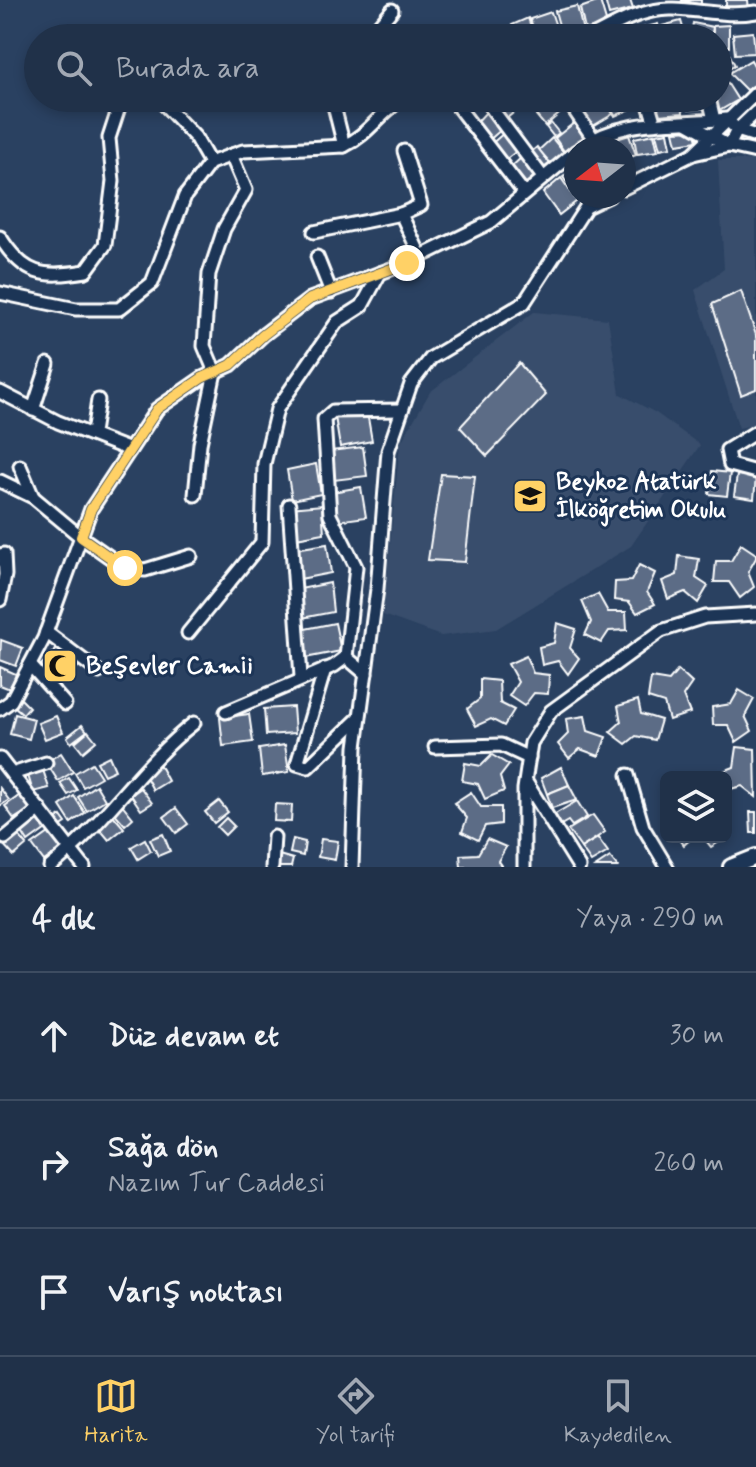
<!DOCTYPE html>
<html lang="tr">
<head>
<meta charset="utf-8">
<style>
  :root { --surface:#203149; --page:#2d3d53; --text:#f1f3f6; --muted:#a2a9b4; --line:#3d4c61; --accent:#ffd166 }
  body { margin:0; font-family:Mynerve,sans-serif; background:var(--page); color:var(--text) }
  .controls { position:absolute; right:24px; bottom:24px; display:grid; overflow:hidden; border-radius:12px; box-shadow:0 4px 12px #0003 }
  .controls button { width:72px; height:72px; display:grid; place-items:center; padding:0; border:0; border-bottom:2px solid var(--line); background:var(--surface); color:var(--text); font:40px sans-serif }
  .compass { position:absolute; left:564px; top:136px; width:72px; height:72px; border-radius:50%; background:var(--surface); box-shadow:0 4px 12px #0003; rotate:253deg }
  .stop { position:absolute; width:24px; height:24px; margin:-18px; border:6px solid #ffd166; border-radius:50%; background:#fff }
  .stop.end { background:#ffd166; border-color:#fff; box-shadow:0 2px 8px #0008 }
  .list { margin:0; padding:0; list-style:none }
  h2 { display:flex; justify-content:space-between; align-items:center; height:104px; margin:0; padding:0 32px; font-size:34px }
  h2 small { font-size:26px; font-weight:400; color:var(--muted) }
  .list li { display:grid; grid-template-columns:52px 1fr auto; gap:24px; align-items:center; box-sizing:border-box; height:128px; padding:0 32px; border-top:2px solid var(--line) }
  .list b { display:block; font-size:30px; white-space:nowrap }
  .list p { margin:0; font-size:26px; white-space:nowrap; color:var(--muted) }
  .list em { font-size:26px; font-style:normal; color:var(--muted) }
  .icon { flex:none; width:44px; height:44px; fill:none; stroke:currentColor; stroke-width:2; stroke-linecap:round; stroke-linejoin:round }
  .map { position:relative; flex:none; width:756px; height:867px; overflow:hidden }
  .search { position:absolute; background:var(--surface); box-shadow:0 4px 12px #0003; left:24px; right:24px; top:24px; height:88px; display:flex; align-items:center; gap:20px; box-sizing:border-box; padding:0 28px; border-radius:44px; color:var(--muted); font-size:30px }
  .sheet { height:488px; background:var(--surface) }
  nav { display:flex; justify-content:space-around; align-items:center; box-sizing:border-box; height:112px; border-top:2px solid var(--line); background:var(--surface); font-size:22px; color:var(--muted) }
  nav a { display:grid; justify-items:center; gap:4px }
  nav .on { color:var(--accent) }
  .map>svg:first-child { display:block }
  .built { fill:#394e6c }
  .building { fill:#5b6c86; stroke:#fff; stroke-width:2 }
  .lines { fill:none; stroke-linecap:round; stroke-linejoin:round }
  .minor-casing { stroke:#fff; stroke-width:17 }
  .major-casing { stroke:#fff; stroke-width:20 }
  .minor { stroke:#1d3557; stroke-width:11 }
  .major { stroke:#1d3557; stroke-width:14 }
  .route { stroke:#ffd166; stroke-width:10 }
  .labels { text-anchor:middle; dominant-baseline:central; stroke-width:6; stroke-linejoin:round; paint-order:stroke }
  .poi-label { font-size:24px; font-weight:bold; fill:#fff; stroke:#1d3557; text-anchor:start }
</style>
</head>
<body>
<div class="map">
<svg width="756" height="867" viewBox="0 0 756 867">
  <rect width="100%" height="100%" fill="#2a4161"/>
  <filter id="ink" filterUnits="userSpaceOnUse"><feTurbulence type="fractalNoise" baseFrequency=".0125" numOctaves="2"/><feDisplacementMap in="SourceGraphic" scale="16" xChannelSelector="R" yChannelSelector="G"/><feConvolveMatrix kernelMatrix="1 2 1 2 8 2 1 2 1" color-interpolation-filters="sRGB"/></filter>
  <g filter="url(#ink)">
    <g class="built">
      <path d="M718 160H756V424L739 428 695 290 724 269Z"/>
      <path d="M534 312 608 319 620 394 656 413 700 445 631 546 496 629 441 636 383 615 400 444 430 392Z"/>
    </g>
    <g class="building">
      <path d="M605 0H630L633 9 609 15Z"/>
      <path d="M681 0H701V5Z"/>
      <path d="M726 0H748L749 10 726 12Z"/>
      <path d="M600 1 607 24 585 30 580 8Z"/>
      <path d="M577 6 583 31 562 36 555 11Z"/>
      <path d="M551 12 560 38H537L530 19Z"/>
      <path d="M528 18 535 38H518L512 25Z"/>
      <path d="M681 21 686 38H665L662 26Z"/>
      <path d="M693 23 713 27 711 38H690Z"/>
      <path d="M658 24 662 38H642L639 29Z"/>
      <path d="M729 25V47L718 48V38H713V26Z"/>
      <path d="M636 29 639 38H620L619 35Z"/>
      <path d="M753 32 755 53 735 54 733 34Z"/>
      <path d="M727 50 735 65 718 73V55Z"/>
      <path d="M751 60 756 69V84L746 90 729 73Z"/>
      <path d="M726 81 738 100 719 111 712 98H718V86Z"/>
      <path d="M497 98H518L523 105 507 118 494 101Z"/>
      <path d="M521 98H537L527 106Z"/>
      <path d="M544 98H557L565 109 545 126 530 108Z"/>
      <path d="M571 98H603L613 114 588 129Z"/>
      <path d="M606 98H641L644 103 615 116Z"/>
      <path d="M655 98H682L683 113 659 115Z"/>
      <path d="M686 98H704L705 108 688 110Z"/>
      <path d="M487 111 502 129 488 141 474 125Z"/>
      <path d="M551 123 559 133 554 137 546 127Z"/>
      <path d="M574 123 586 139 566 154 555 138Z"/>
      <path d="M694 130 697 141 677 144 674 131Z"/>
      <path d="M505 132 518 150 504 161 490 145Z"/>
      <path d="M668 132 671 147 660 149 656 134Z"/>
      <path d="M654 134 658 151 637 154 634 138Z"/>
      <path d="M629 135 636 155 624 159V148H610L608 142Z"/>
      <path d="M552 138 566 155 553 166 539 150Z"/>
      <path d="M537 147 551 165 543 171 530 153Z"/>
      <path d="M522 157 539 175 526 186 510 168Z"/>
      <path d="M575 166 576 168V194L563 177Z"/>
      <path d="M561 178 577 201 559 215 543 193Z"/>
      <path d="M741 291 756 335V389L741 395 712 304Z"/>
      <path d="M519 363 546 395 487 456 460 427Z"/>
      <path d="M367 412 372 441 340 447 335 417Z"/>
      <path d="M363 447 367 476 334 480 330 451Z"/>
      <path d="M316 464 321 494 292 500 287 470Z"/>
      <path d="M712 471 730 473 727 496 709 494Z"/>
      <path d="M441 474 475 476 465 562 428 560Z"/>
      <path d="M737 475 756 477 754 499 734 496Z"/>
      <path d="M361 487 366 517 337 521 332 492Z"/>
      <path d="M322 505 324 533 296 538 290 508Z"/>
      <path d="M327 544 331 573 300 579 295 549Z"/>
      <path d="M741 544 756 554V558L748 572 754 587 740 598 729 582H714L716 561H731Z"/>
      <path d="M679 556 699 559 696 578 708 586 698 603 685 592 668 599 662 581 677 575Z"/>
      <path d="M639 565 655 573 647 592 655 604 637 613 629 602 614 600 615 582 631 581Z"/>
      <path d="M330 583 333 612 302 618 300 589Z"/>
      <path d="M598 594 608 612H626L627 630 609 631 601 643 585 635 591 622 582 601Z"/>
      <path d="M335 623 341 651 305 658 300 630Z"/>
      <path d="M557 623 576 629 570 648 579 658 568 674 558 661 542 665 539 647 554 643Z"/>
      <path d="M1 640 23 648 16 666 0 660Z"/>
      <path d="M59 647 79 666 61 684 41 665Z"/>
      <path d="M526 656 533 673 549 675 548 694 534 693 524 706 509 696 518 682 508 664Z"/>
      <path d="M0 667 16 674 10 689 0 685Z"/>
      <path d="M678 670 692 683 683 696 690 713 669 720 664 703 648 698 651 678 669 681Z"/>
      <path d="M480 679 499 681 500 703 514 710 504 726 491 719 476 726 467 709 480 699Z"/>
      <path d="M739 690 754 699 745 716 752 731 736 742 728 725H713L712 707 731 704Z"/>
      <path d="M21 699 29 707 23 714 14 706Z"/>
      <path d="M638 700 641 714 661 720 655 740 636 736 626 744 610 732 621 722 618 706Z"/>
      <path d="M293 707 295 733 266 735 264 709Z"/>
      <path d="M15 714 34 719 29 739 10 734Z"/>
      <path d="M249 714 253 742 223 746 220 718Z"/>
      <path d="M56 716 63 732 45 739 38 723Z"/>
      <path d="M585 716 588 731 606 737 599 756 580 749 569 758 558 744 568 734 566 719Z"/>
      <path d="M82 725 87 731 71 743 67 737Z"/>
      <path d="M88 731 96 741 83 752 75 742Z"/>
      <path d="M285 745 289 772 262 776 259 749Z"/>
      <path d="M737 747 755 749 756 797 742 786 727 790 726 777 721 772 734 767Z"/>
      <path d="M61 753 73 772 58 781 46 762Z"/>
      <path d="M492 755 509 765 500 777 504 791 485 799 478 784 462 781 465 763 481 766Z"/>
      <path d="M109 756 115 770 104 775 97 762Z"/>
      <path d="M92 763 101 777 83 787 75 773Z"/>
      <path d="M159 764 168 781 153 790 144 773Z"/>
      <path d="M42 767 49 788 33 792 27 772Z"/>
      <path d="M561 767 569 785 547 794 541 778Z"/>
      <path d="M69 778 77 790 68 795 60 783Z"/>
      <path d="M96 785 105 800 87 811 78 797Z"/>
      <path d="M569 785 577 800 552 808 547 794Z"/>
      <path d="M0 788 9 800 0 806Z"/>
      <path d="M141 788 152 803 141 810 131 795Z"/>
      <path d="M471 792 481 807H501V824L485 826 478 840 462 832 467 818 454 803Z"/>
      <path d="M23 793 33 807 14 819 5 806Z"/>
      <path d="M74 796 85 813 71 823 60 806Z"/>
      <path d="M219 801 228 812 214 823 205 812Z"/>
      <path d="M577 801 587 817 572 826 568 821 561 825 555 814Z"/>
      <path d="M121 803 133 818 125 825 112 810Z"/>
      <path d="M275 804 292 805 291 822 274 821Z"/>
      <path d="M176 808 188 824 176 833 164 817Z"/>
      <path d="M750 812H756V833H751Z"/>
      <path d="M112 814 124 828 109 840 97 826Z"/>
      <path d="M593 815 605 832 581 848 568 830Z"/>
      <path d="M61 816 66 823 58 828 54 821Z"/>
      <path d="M37 817 46 829 28 842 20 829Z"/>
      <path d="M226 818 234 826 225 835 217 827Z"/>
      <path d="M15 831 27 845 14 856 2 843Z"/>
      <path d="M49 833 61 849 44 861 32 845Z"/>
      <path d="M163 834 170 851 158 856 150 839Z"/>
      <path d="M726 836 727 837 711 847 703 837Z"/>
      <path d="M678 837H693L684 845Z"/>
      <path d="M598 838 608 852 591 862 581 848Z"/>
      <path d="M145 839 151 851 138 859 131 847Z"/>
      <path d="M293 839 305 842 303 856 290 853Z"/>
      <path d="M321 839 338 841 335 860 318 857Z"/>
      <path d="M487 839 506 847 498 861 502 867H461L460 855 478 854Z"/>
      <path d="M279 855 293 859 291 867H276Z"/>
      <path d="M610 857 618 867H595Z"/>
    </g>
    <g class="lines">
      <g class="minor-casing">
        <g id="minor">
          <path d="M368 38 392 10"/>
          <path d="M589 38C614 25 643 8 673 9 702 10 727 17 756 12"/>
          <path d="M158 98 195 137 210 163"/>
          <path d="M332 98 344 146"/>
          <path d="M451 98 524 193"/>
          <path d="M566 98 593 138"/>
          <path d="M647 98 654 121"/>
          <path d="M709 98 714 120"/>
          <path d="M489 105 542 176"/>
          <path d="M688 123 729 146 756 152"/>
          <path d="M580 148C624 116 676 125 727 119L737 130 756 136"/>
          <path d="M693 154 756 93"/>
          <path d="M624 188 693 154 729 146 737 130 756 112"/>
          <path d="M401 214 421 205 404 151"/>
          <path d="M314 232 401 214 421 257"/>
          <path d="M0 237C24 276 43 278 86 271L105 245 113 181 109 138 122 98"/>
          <path d="M317 257 331 292"/>
          <path d="M0 293 76 309H119L152 283 185 196 210 163 243 151 344 146C368 135 381 112 403 98"/>
          <path d="M0 392 58 422 130 450"/>
          <path d="M33 410 48 364"/>
          <path d="M756 432 727 450 730 465 756 472"/>
          <path d="M93 433 98 400"/>
          <path d="M20 466 33 497"/>
          <path d="M0 481 33 497 81 537 125 568 145 570 191 556"/>
          <path d="M195 495 200 444 215 372 204 346 209 274 224 229 246 190 231 155"/>
          <path d="M289 505 301 677"/>
          <path d="M0 555 4 554 5 575 0 600"/>
          <path d="M46 632 99 672"/>
          <path d="M188 633 262 542 264 464 277 409 337 322 362 306 380 273"/>
          <path d="M346 657 356 567 330 515 324 419 333 411 402 410"/>
          <path d="M30 665 65 704"/>
          <path d="M325 669 297 764 308 767 359 718"/>
          <path d="M0 709 11 701 44 638 91 509 157 409 202 378 231 365 263 335 310 299 407 263 491 222 576 151"/>
          <path d="M226 712 334 666 346 657 366 674"/>
          <path d="M435 747 501 745 529 758"/>
          <path d="M0 759 84 867"/>
          <path d="M12 774 46 763"/>
          <path d="M628 775 643 827 667 867"/>
          <path d="M526 782 579 867"/>
          <path d="M5 838 40 809"/>
          <path d="M50 867C104 825 140 765 194 723"/>
          <path d="M272 867 274 837"/>
          <path d="M352 867 356 747 377 589 388 451 411 384 431 358 524 303 586 207 609 196"/>
          <path d="M524 867V789L531 743 551 711 661 631 705 617 756 614"/>
        </g>
      </g>
      <g class="major-casing">
        <path id="major" d="M731 867 756 857"/>
      </g>
      <use href="#minor" class="minor"/>
      <use href="#major" class="major"/>
    </g>
  </g>
  <g class="lines" filter="url(#ink)">
    <path class="route" d="M125 568 81 537 91 509 157 409 202 378 231 365 263 335 310 299 407 263"/>
  </g>
  <defs>
    <g id="school-square" transform="scale(1.8)"><rect x="-9" y="-9" width="18" height="18" rx="4" fill="#ffd166" stroke="#1d3557"/><path d="M0-5L7-2L0 1L-7-2ZM-4 1L0 2.5L4 1V4Q0 6-4 4Z" fill="#111"/></g>
    <g id="mosque-square" transform="scale(1.8)"><rect x="-9" y="-9" width="18" height="18" rx="4" fill="#ffd166" stroke="#1d3557"/><path d="M3.5-4.9A6 6 0 1 0 3.5 4.9A5 5 0 1 1 3.5-4.9Z" fill="#111"/></g>
  </defs>
  <g fill-rule="evenodd">
    <use href="#school-square" x="530" y="496"/>
    <use href="#mosque-square" x="60" y="666"/>
  </g>
  <g class="labels">
    <g class="poi-label">
      <text x="556" y="482">Beykoz Atatürk<tspan x="556" dy="28">İlköğretim Okulu</tspan></text>
      <text x="86" y="666">Beşevler Camii</text>
    </g>
  </g>
</svg>
<div class="controls">
<button><svg class="icon" aria-label="layers" viewBox="0 0 24 24"><path d="M12 4l9 5-9 5-9-5zM3 14l9 5 9-5"/></svg></button>
</div>
<svg class="compass" viewBox="-18 -18 36 36"><path d="M0-13l5 13h-10z" fill="#e53935"/><path d="M0 13l5-13h-10z" fill="#a2a9b4"/></svg>
<div class="stop" style="left:125px;top:568px"></div>
<div class="stop end" style="left:407px;top:263px"></div>
<div class="search"><svg class="icon" aria-label="search" viewBox="0 0 24 24"><circle cx="10" cy="10" r="6"/><path d="M15 15l6 6"/></svg>Burada ara</div>
</div>
<section class="sheet">
<h2>4 dk<small>Yaya · 290 m</small></h2>
<ul class="list">
<li><svg class="icon" aria-label="ahead" viewBox="0 0 24 24"><path d="M12 20V5M6 11l6-6 6 6"/></svg><div><b>Düz devam et</b></div><em>30 m</em></li>
<li><svg class="icon" aria-label="right" viewBox="0 0 24 24"><path d="M7 20v-9h11M14 6l5 5-5 5"/></svg><div><b>Sağa dön</b><p>Nazım Tur Caddesi</p></div><em>260 m</em></li>
<li><svg class="icon" aria-label="arrive" viewBox="0 0 24 24"><path d="M6 21V4h12l-3 4 3 4H6"/></svg><div><b>Varış noktası</b></div></li>
</ul>
</section>
<nav>
<a class="on"><svg class="icon" aria-label="map" viewBox="0 0 24 24"><path d="M3 6l6-2 6 2 6-2v14l-6 2-6-2-6 2zM9 4v14M15 6v14"/></svg>Harita</a>
<a><svg class="icon" aria-label="directions" viewBox="0 0 24 24"><path d="M12 3l9 9-9 9-9-9zM9 14v-3h6M13 9l2 2-2 2"/></svg>Yol tarifi</a>
<a><svg class="icon" aria-label="saved" viewBox="0 0 24 24"><path d="M7 4h10v16l-5-4-5 4z"/></svg>Kaydedilen</a>
</nav>
</body>
</html>
